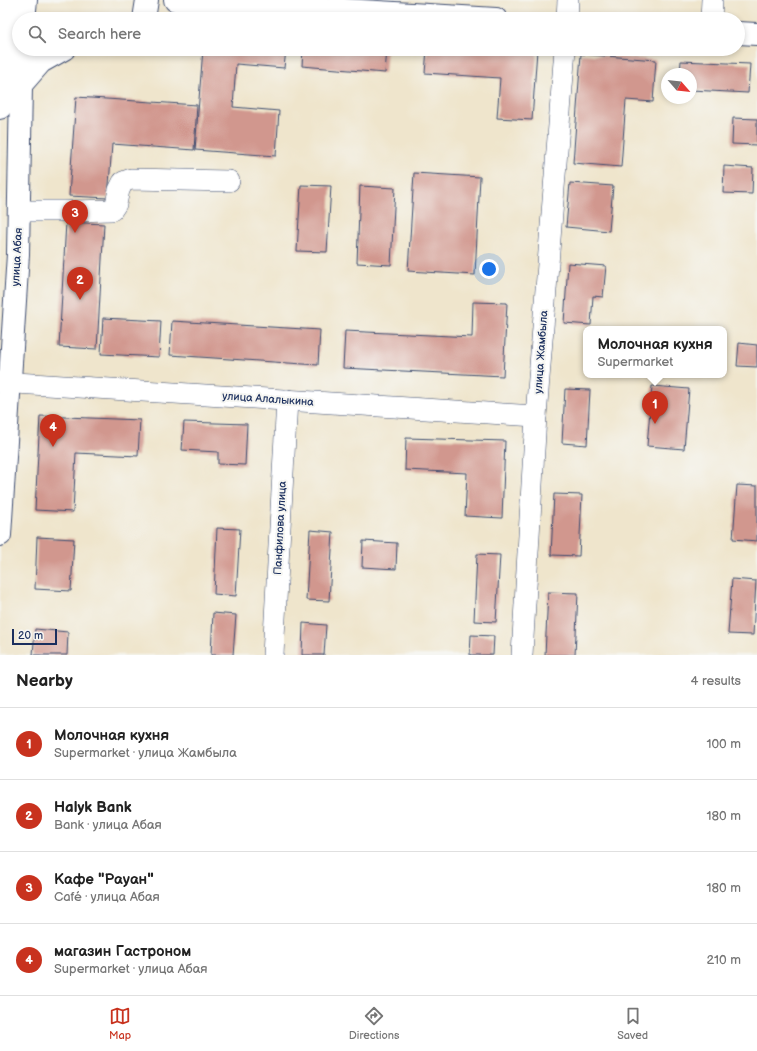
<!DOCTYPE html>
<html lang="en">
<head>
<meta charset="utf-8">
<style>
  :root { --surface:#fff; --page:#f6f6f6; --text:#222; --muted:#767676; --line:#e0e0e0; --accent:#c8321e }
  body { margin:0; font-family:"Balsamiq Sans",sans-serif; background:var(--page); color:var(--text) }
  .compass { position:absolute; left:661px; top:68px; width:36px; height:36px; border-radius:50%; background:var(--surface); box-shadow:0 2px 6px #0003; rotate:118deg }
  .scale { position:absolute; left:12px; bottom:10px; width:45px; box-sizing:border-box; padding-left:4px; border:2px solid #1b2f5e; border-top:0; font-size:11px; line-height:14px; white-space:nowrap; color:#1b2f5e; -webkit-text-stroke:3px #f6f6f2; paint-order:stroke }
  .you { position:absolute; left:489px; top:269px; width:14px; height:14px; margin:-10px; border:3px solid #fff; border-radius:50%; background:#1a73e8; box-shadow:0 0 0 6px #1a73e833 }
  .badge { display:grid; place-items:center; width:26px; height:26px; border-radius:50%; background:var(--accent); color:#fff; font-size:13px; font-weight:700 }
  .pin { position:absolute; translate:-50% -33px; filter:drop-shadow(0 1px 2px #0008) }
  .pin::after { content:''; position:absolute; top:21px; width:14px; height:12px; background:inherit; clip-path:polygon(0 0,100% 0,50% 100%) }
  .popup { position:absolute; left:583px; top:326px; width:144px; height:52px; box-sizing:border-box; display:grid; place-content:center; border-radius:8px; background:var(--surface); filter:drop-shadow(0 1px 3px #0005); font-size:13px; white-space:nowrap; color:var(--muted) }
  .popup b { font-size:15px; color:var(--text) }
  .popup::after { content:''; position:absolute; left:50%; top:100%; margin-left:-8px; border:8px solid transparent; border-top-color:var(--surface) }
  .list { margin:0; padding:0; list-style:none }
  h2 { display:flex; justify-content:space-between; align-items:center; height:52px; margin:0; padding:0 16px; font-size:17px }
  h2 small { font-size:13px; font-weight:400; color:var(--muted) }
  .list li { display:grid; grid-template-columns:26px 1fr auto; gap:12px; align-items:center; box-sizing:border-box; height:72px; padding:0 16px; border-top:1px solid var(--line) }
  .list b { display:block; font-size:15px; white-space:nowrap }
  .list p { margin:0; font-size:13px; white-space:nowrap; color:var(--muted) }
  .list em { font-size:13px; font-style:normal; color:var(--muted) }
  .icon { flex:none; width:22px; height:22px; fill:none; stroke:currentColor; stroke-width:2; stroke-linecap:round; stroke-linejoin:round }
  .map { position:relative; flex:none; width:757px; height:655px; overflow:hidden }
  .search { position:absolute; background:var(--surface); box-shadow:0 2px 6px #0003; left:12px; right:12px; top:12px; height:44px; display:flex; align-items:center; gap:10px; box-sizing:border-box; padding:0 14px; border-radius:22px; color:var(--muted); font-size:15px }
  .sheet { height:340px; background:var(--surface) }
  nav { display:flex; justify-content:space-around; align-items:center; box-sizing:border-box; height:56px; border-top:1px solid var(--line); background:var(--surface); font-size:11px; color:var(--muted) }
  nav a { display:grid; justify-items:center; gap:2px }
  nav .on { color:var(--accent) }
  .map>svg:first-child { display:block }
  .building { fill:#d1978e }
  .lines { fill:none; stroke-linecap:round; stroke-linejoin:round }
  .minor-casing { stroke:#3b4a6e; stroke-width:22 }
  .major-casing { stroke:#3b4a6e; stroke-width:24 }
  .minor { stroke:#fff; stroke-width:21 }
  .major { stroke:#fff; stroke-width:22 }
  .labels { text-anchor:middle; dominant-baseline:central; stroke-width:4; stroke-linejoin:round; paint-order:stroke }
  .street-label { font-size:11px; fill:#1b2f5e; stroke:#f6f6f2 }
</style>
</head>
<body>
<div class="map">
<svg width="757" height="655" viewBox="0 0 757 655">
  <rect width="100%" height="100%" fill="#f6f6f2"/>
  <filter id="ink" filterUnits="userSpaceOnUse"><feTurbulence type="fractalNoise" baseFrequency=".025" numOctaves="2"/><feDisplacementMap in="SourceGraphic" scale="8" xChannelSelector="R" yChannelSelector="G"/><feConvolveMatrix kernelMatrix="1 2 1 2 8 2 1 2 1" color-interpolation-filters="sRGB"/></filter>
  <filter id="wash" filterUnits="userSpaceOnUse"><feTurbulence type="fractalNoise" baseFrequency=".012" numOctaves="4" result="noise"/><feDisplacementMap in="SourceGraphic" scale="16" xChannelSelector="R" yChannelSelector="G"/><feGaussianBlur stdDeviation="0.9" result="paint"/><feColorMatrix in="noise" values="0 0 0 0 0 0 0 0 0 0 0 0 0 0 0 0 0 1.4 0 .05"/><feComposite in="paint" operator="in"/></filter>
  <g filter="url(#wash)">
    <rect width="100%" height="100%" fill="#efe5cc"/>
    <g id="blocks">
      <g class="building">
        <path d="M203 49H286L284 68 236 64 233 107 279 111 276 156 195 150Z"/>
        <path d="M303 49H387L385 73 302 66Z"/>
        <path d="M427 49H517L537 50 532 120 497 118 500 78 425 73Z"/>
        <path d="M581 54 656 60 653 102 626 100 621 167 573 163Z"/>
        <path d="M681 61 750 64 748 93 691 90V74H680Z"/>
        <path d="M76 97 197 105 194 150 112 144 108 198 69 196Z"/>
        <path d="M733 118 757 119V145L732 144Z"/>
        <path d="M724 166 753 168 752 194 723 193Z"/>
        <path d="M414 173 480 177 475 275 408 271Z"/>
        <path d="M570 183 613 186 609 231 566 227Z"/>
        <path d="M301 185 331 186 327 252 297 251Z"/>
        <path d="M360 186 395 188 391 265 357 263Z"/>
        <path d="M66 222 104 224 97 349 59 347Z"/>
        <path d="M568 263 606 266 603 297 593 296 591 325 564 323Z"/>
        <path d="M473 302 507 303 503 376 343 368 345 331 472 337Z"/>
        <path d="M103 318 161 321 159 357 101 354Z"/>
        <path d="M172 321 320 330 318 365 170 355Z"/>
        <path d="M739 343 757 345V367L737 366Z"/>
        <path d="M652 386 689 389 684 449 647 446Z"/>
        <path d="M565 389 590 390 587 445 562 443Z"/>
        <path d="M40 416 140 420 138 456 76 453 73 512 35 510Z"/>
        <path d="M184 422 247 424 245 465 218 464V452L182 450Z"/>
        <path d="M406 438 505 441 502 518 465 516 467 473 405 470Z"/>
        <path d="M737 485 757 486V541L733 539Z"/>
        <path d="M554 494 582 495 579 556 551 555Z"/>
        <path d="M217 528 240 529 236 596 214 594Z"/>
        <path d="M310 530 333 532 329 601 306 600Z"/>
        <path d="M37 537 74 539 71 591 35 589Z"/>
        <path d="M363 541 397 543 396 569 362 567Z"/>
        <path d="M477 554 500 555 496 622 474 621Z"/>
        <path d="M732 579 756 581 753 635 728 634Z"/>
        <path d="M548 592 578 593 575 655H545Z"/>
        <path d="M213 613 236 615 233 655H211Z"/>
        <path d="M303 623 326 625 324 655H302Z"/>
        <path d="M35 629 68 632 67 655H33Z"/>
        <path d="M471 635 494 636 493 655H470Z"/>
      </g>
    </g>
  </g>
  <g filter="url(#ink)">
    <use href="#blocks" fill-opacity="0" stroke="#3b4a6e" stroke-width="1"/>
    <g class="lines">
      <g class="minor-casing">
        <g id="minor">
          <path d="M567 19 568 0"/>
          <path d="M711 19 712 0"/>
          <path d="M19 211H72L112 210 116 204 119 190 123 182 131 179 229 181"/>
          <path d="M0 382 536 416"/>
          <path d="M273 655 287 400"/>
          <path d="M522 655 536 416 565 49"/>
        </g>
      </g>
      <g class="major-casing">
        <g id="major">
          <path d="M175 0 496 19"/>
          <path d="M24 19 26 0"/>
          <path d="M144 19 147 0"/>
          <path d="M738 33 757 34"/>
          <path d="M21 85 41 62 64 49"/>
          <path d="M0 108 8 0"/>
          <path d="M0 535 18 254 21 85 23 49"/>
        </g>
      </g>
      <use href="#minor" class="minor"/>
      <use href="#major" class="major"/>
    </g>
  </g>
  <g class="labels">
    <g class="street-label">
      <text transform="translate(17 257) rotate(-87)">улица Абая</text>
      <text transform="translate(541 352) rotate(-86)">улица Жамбыла</text>
      <text transform="translate(268 399) rotate(4)">улица Алалыкина</text>
      <text transform="translate(280 528) rotate(-87)">Панфилова улица</text>
    </g>
  </g>
</svg>
<svg class="compass" viewBox="-18 -18 36 36"><path d="M0-13l5 13h-10z" fill="#e53935"/><path d="M0 13l5-13h-10z" fill="#767676"/></svg>
<div class="scale">20 m</div>
<div class="you"></div>
<div class="pin badge" style="left:655px;top:424px">1</div>
<div class="popup"><b>Молочная кухня</b>Supermarket</div>
<div class="pin badge" style="left:80px;top:300px">2</div>
<div class="pin badge" style="left:75px;top:233px">3</div>
<div class="pin badge" style="left:53px;top:447px">4</div>
<div class="search"><svg class="icon" aria-label="search" viewBox="0 0 24 24"><circle cx="10" cy="10" r="6"/><path d="M15 15l6 6"/></svg>Search here</div>
</div>
<section class="sheet">
<h2>Nearby<small>4 results</small></h2>
<ul class="list">
<li><span class="badge">1</span><div><b>Молочная кухня</b><p>Supermarket · улица Жамбыла</p></div><em>100 m</em></li>
<li><span class="badge">2</span><div><b>Halyk Bank</b><p>Bank · улица Абая</p></div><em>180 m</em></li>
<li><span class="badge">3</span><div><b>Кафе &quot;Рауан&quot;</b><p>Café · улица Абая</p></div><em>180 m</em></li>
<li><span class="badge">4</span><div><b>магазин Гастроном</b><p>Supermarket · улица Абая</p></div><em>210 m</em></li>
</ul>
</section>
<nav>
<a class="on"><svg class="icon" aria-label="map" viewBox="0 0 24 24"><path d="M3 6l6-2 6 2 6-2v14l-6 2-6-2-6 2zM9 4v14M15 6v14"/></svg>Map</a>
<a><svg class="icon" aria-label="directions" viewBox="0 0 24 24"><path d="M12 3l9 9-9 9-9-9zM9 14v-3h6M13 9l2 2-2 2"/></svg>Directions</a>
<a><svg class="icon" aria-label="saved" viewBox="0 0 24 24"><path d="M7 4h10v16l-5-4-5 4z"/></svg>Saved</a>
</nav>
</body>
</html>
